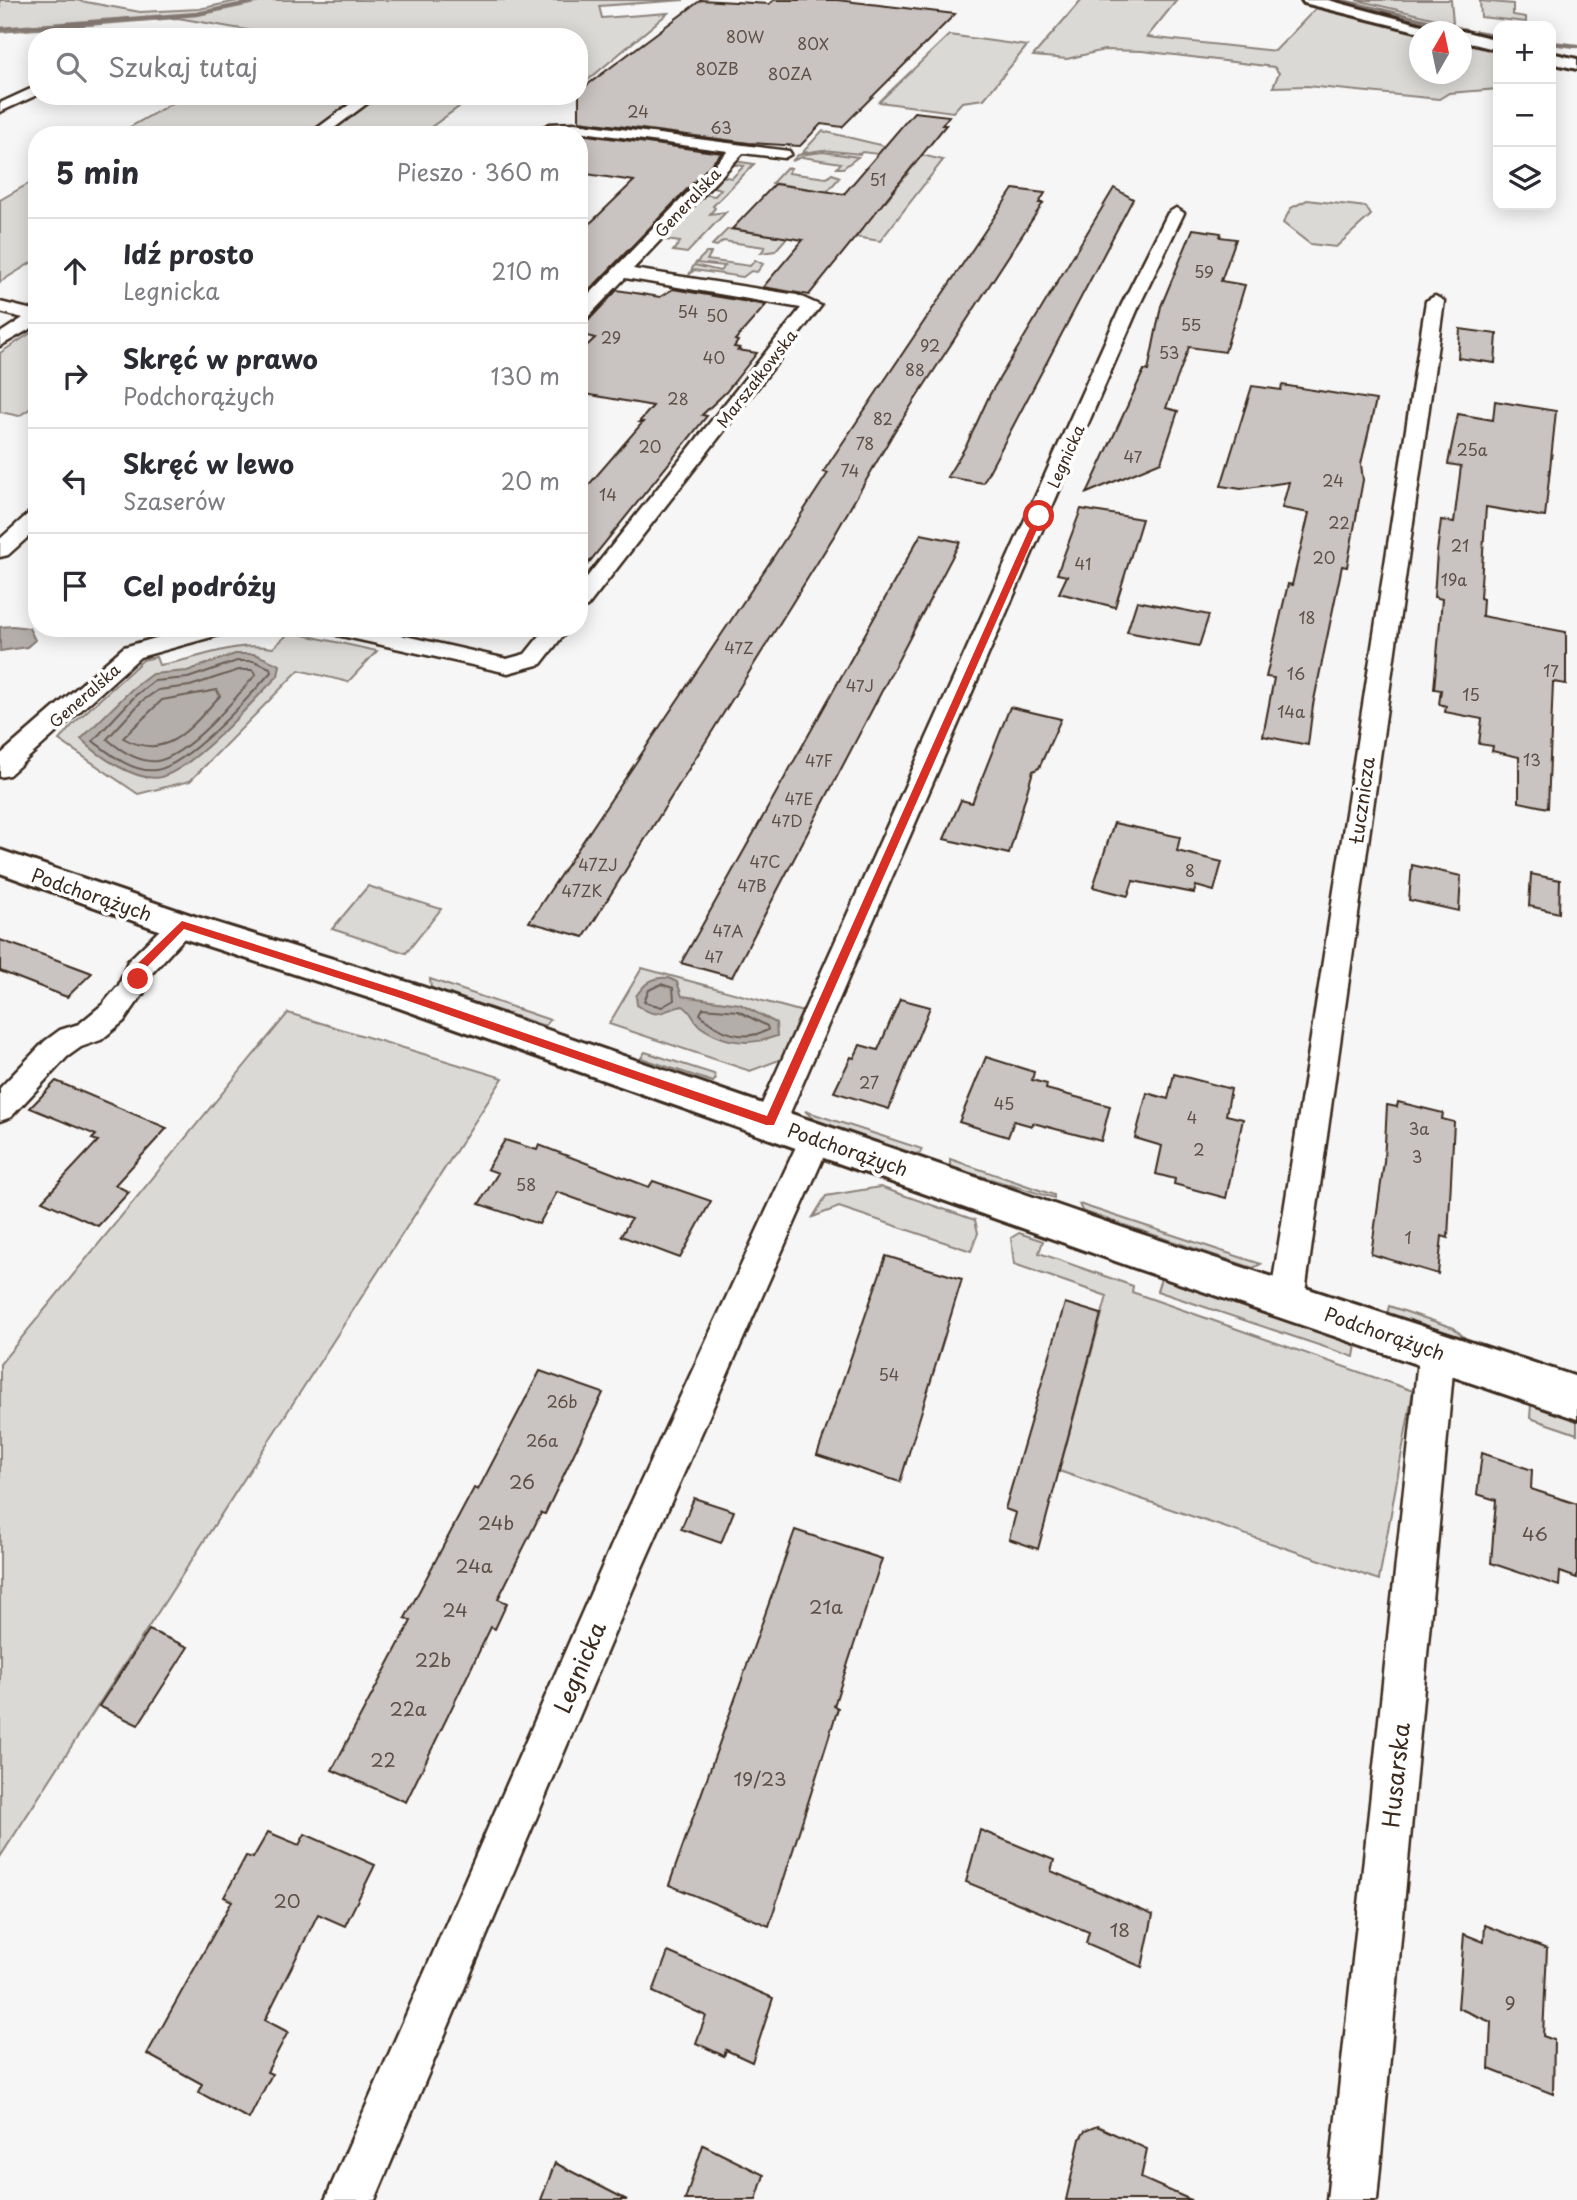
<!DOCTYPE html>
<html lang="pl">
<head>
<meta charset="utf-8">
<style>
  :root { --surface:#fff; --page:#f7f7f7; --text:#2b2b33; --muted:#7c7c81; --line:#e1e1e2 }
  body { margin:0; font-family:"Playpen Sans",sans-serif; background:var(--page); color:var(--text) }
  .controls { position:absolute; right:21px; top:21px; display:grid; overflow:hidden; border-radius:14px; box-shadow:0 4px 18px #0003 }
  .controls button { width:63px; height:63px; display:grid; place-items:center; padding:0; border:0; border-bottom:2px solid var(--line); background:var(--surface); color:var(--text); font:35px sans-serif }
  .compass { position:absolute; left:1409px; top:21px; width:63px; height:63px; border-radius:50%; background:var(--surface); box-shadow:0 4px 18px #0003; rotate:9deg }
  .stop { position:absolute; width:21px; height:21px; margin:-16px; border:5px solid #d93025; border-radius:50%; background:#fff }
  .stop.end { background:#d93025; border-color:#fff; box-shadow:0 2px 7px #0008 }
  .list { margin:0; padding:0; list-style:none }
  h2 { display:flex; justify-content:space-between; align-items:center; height:91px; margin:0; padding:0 28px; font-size:30px }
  h2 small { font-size:23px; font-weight:400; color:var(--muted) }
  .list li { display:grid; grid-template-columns:46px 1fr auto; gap:21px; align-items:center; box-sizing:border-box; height:105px; padding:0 28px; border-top:2px solid var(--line) }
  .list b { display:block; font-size:26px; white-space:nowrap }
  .list p { margin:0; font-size:23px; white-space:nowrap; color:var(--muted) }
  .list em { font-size:23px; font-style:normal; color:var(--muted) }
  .icon { flex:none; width:38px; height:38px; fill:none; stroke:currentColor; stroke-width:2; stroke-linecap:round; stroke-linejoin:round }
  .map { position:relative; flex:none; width:1577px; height:2200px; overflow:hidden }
  .search { position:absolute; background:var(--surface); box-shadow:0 4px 18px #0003; left:28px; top:28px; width:560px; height:77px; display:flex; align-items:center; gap:18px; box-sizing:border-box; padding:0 24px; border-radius:28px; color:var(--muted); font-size:26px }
  .panel { position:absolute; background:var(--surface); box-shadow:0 4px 18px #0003; left:28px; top:126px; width:560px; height:511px; border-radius:28px }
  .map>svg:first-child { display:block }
  .green { fill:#dbd9d6; stroke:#8b827a; stroke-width:2 }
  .water { fill:#b4aeaa; stroke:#847972; stroke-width:2 }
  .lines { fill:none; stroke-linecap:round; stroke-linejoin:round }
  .shore { stroke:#6b5f56; stroke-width:2 }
  .stream { stroke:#847972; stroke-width:4.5 }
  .building { fill:#c9c3c1; stroke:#3b2a1e; stroke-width:2 }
  .street-casing { stroke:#3b2a1e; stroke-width:5 }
  .secondary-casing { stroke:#3b2a1e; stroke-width:6 }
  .street { fill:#fff; fill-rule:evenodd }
  .secondary { fill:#fff; fill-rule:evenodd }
  .route { fill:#d93025 }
  .labels { text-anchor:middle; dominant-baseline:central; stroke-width:7; stroke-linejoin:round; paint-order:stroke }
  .number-label { font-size:16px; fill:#5e5047 }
  .far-street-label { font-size:16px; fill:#3b2a1e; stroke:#fff }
  .street-label { font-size:19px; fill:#3b2a1e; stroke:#fff }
  .near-number-label { font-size:19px; fill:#5e5047 }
  .near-street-label { font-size:23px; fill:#3b2a1e; stroke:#fff }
</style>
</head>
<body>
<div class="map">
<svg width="1577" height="2200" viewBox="0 0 1577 2200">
  <rect width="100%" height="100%" fill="#f7f6f6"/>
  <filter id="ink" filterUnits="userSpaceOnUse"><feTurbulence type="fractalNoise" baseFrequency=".0143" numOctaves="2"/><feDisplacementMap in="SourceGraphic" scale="14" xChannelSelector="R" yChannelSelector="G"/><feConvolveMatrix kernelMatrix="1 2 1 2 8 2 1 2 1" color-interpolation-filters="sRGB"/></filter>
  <g filter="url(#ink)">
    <g class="green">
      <path d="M0 0H75L140 12 199 9 242 0H684L599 6 602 18 668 13 582 85 579 84V37H287L178 18 0 32Z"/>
      <path d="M1081 0H1177L1147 37 1275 51 1318 6 1420 32V74H1462V41L1498 49V89L1449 93 1439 99 1307 86 1273 87 1279 73 1274 67 1142 51 1104 50 1067 59 1033 56Z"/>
      <path d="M1356 0H1451L1453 23Z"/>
      <path d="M1480 1 1513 4V15L1526 17V22L1481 17Z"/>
      <path d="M949 35 1027 46 984 99 962 102 953 112 879 102Z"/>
      <path d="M185 96H474L420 135H315L317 128 305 135H116Z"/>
      <path d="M822 131 943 160 880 241 837 234 867 199 885 202 919 159 862 152 860 154 823 150 802 153Z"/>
      <path d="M823 152 858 157 843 168H837L841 163 802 157 792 161 798 155Z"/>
      <path d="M734 161 754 164 713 206 715 208 710 214 726 212 687 253 673 251 680 242 659 239 702 194 715 196 721 189 709 186 719 176 732 178 744 166 731 164Z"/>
      <path d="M786 168H791L788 173 827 178 832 174 840 177 775 251 761 253 765 247 723 241 717 246 712 245 728 229 777 236 817 190 772 183Z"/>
      <path d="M37 179V259L0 282V200Z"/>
      <path d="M1307 200 1366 207 1371 215 1336 247 1310 244 1283 223 1291 208Z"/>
      <path d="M706 253H711L707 260 750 266 755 260 763 264 757 272 751 271 743 277 694 270 689 275 694 265 720 271 725 266 696 263Z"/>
      <path d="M37 329V404L19 416 0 412V353Z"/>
      <path d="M290 632 377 651 348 682 299 670 190 781 138 794 59 740 75 722 143 660 156 657 159 665C199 660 233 640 273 648Z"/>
      <path d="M368 886 441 909 406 953 332 929Z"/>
      <path d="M642 968 803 1012 782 1059 750 1071 609 1024Z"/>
      <path d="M430 979 550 1020 545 1026 431 988Z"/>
      <path d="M288 1013 503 1078 0 1857V1364Z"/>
      <path d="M645 1052 714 1074 716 1079 713 1082 641 1058Z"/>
      <path d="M805 1111 922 1149 920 1153 914 1154 817 1122Z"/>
      <path d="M950 1159 1054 1195V1198L950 1167Z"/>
      <path d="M880 1187 975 1220 978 1233 971 1251 839 1207 813 1217 826 1196Z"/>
      <path d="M1079 1204 1261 1264 1253 1268 1082 1211Z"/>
      <path d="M1019 1233 1043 1241 1039 1253 1133 1286 1132 1292 1413 1391 1379 1580 1059 1471 1107 1296 1014 1264 1011 1238Z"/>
      <path d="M1163 1272 1357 1339 1354 1357 1157 1291Z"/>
      <path d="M1389 1306 1454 1328 1469 1342 1387 1314Z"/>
      <path d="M1531 1404 1577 1420V1434L1530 1418Z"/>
    </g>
    <g class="water">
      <path d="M13 626 29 628 35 640 27 647 0 651V627Z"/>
      <path d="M235 654H255L280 665 278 676C250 703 196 767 161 777 137 783 97 755 81 739L132 689 152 674 187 671Z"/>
      <path d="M669 978 677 982 682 996 740 1004 776 1023 777 1036C750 1046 724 1043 701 1027 693 1021 692 1011 683 1006 660 1010 660 1021 637 1005L636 996C645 983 653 976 669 978Z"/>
    </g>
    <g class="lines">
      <g class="shore">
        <path d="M237 661H254L270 668 271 672C250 696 187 766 156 770 133 773 110 754 93 741L136 695 154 681 188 678Z"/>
        <path d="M239 670H252L256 674C236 698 188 756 157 761 139 763 120 750 107 739L142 701 158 690 190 686Z"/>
        <path d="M217 690 220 696C191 726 168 763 123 738L162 700Z"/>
        <path d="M661 984 673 988 674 1000 662 1007 644 1002 649 990Z"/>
        <path d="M703 1008 738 1011 767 1026 768 1030C744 1042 718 1033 700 1014Z"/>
      </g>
      <g class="stream">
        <path d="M1338 0 1465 30"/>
        <path d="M0 29 197 14 264 0"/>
        <path d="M1476 32 1498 36"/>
        <path d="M1551 43 1577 46"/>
      </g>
    </g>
    <g class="building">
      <path d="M701 0 769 4 774 0H837L955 14 842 127 821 124 800 146 749 143 579 121V91Z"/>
      <path d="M914 112 949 116 942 125H946L809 295 763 287 803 240 732 229 775 184 844 194Z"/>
      <path d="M579 134 722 153 579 301V234L634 181 579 173Z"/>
      <path d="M1114 188 1133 199 983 483 947 477 967 444 990 394Z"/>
      <path d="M1013 189 1045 193 1039 203H1043L894 432 834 536 584 937 529 922 772 559 828 473 823 472Z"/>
      <path d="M1193 229 1221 233 1220 237 1236 239 1221 281 1245 285 1225 352 1189 347 1166 408 1178 411 1161 462 1087 493 1144 370 1148 371 1161 306Z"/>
      <path d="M673 289 766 305 735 340 738 341 734 347 740 348 738 350 757 353 726 392 702 415 707 416 579 575V496L643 422H639L653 406 579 393V353L595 338 579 334V324L587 322 617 290 660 297Z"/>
      <path d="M1460 329 1497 334 1495 363 1458 358Z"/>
      <path d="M1282 385 1376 400 1361 464 1363 480 1347 567 1342 566 1313 705 1308 745 1263 736 1274 678 1266 677 1288 584 1292 585 1309 513 1282 508 1289 482 1241 489 1221 486 1252 386 1281 390Z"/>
      <path d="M1495 401 1556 411 1545 517 1486 507 1480 598 1483 599 1482 616 1566 632V684L1553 682 1548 808 1519 802V757L1492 751 1493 746 1479 744 1482 719 1445 712 1446 706 1439 704 1441 690 1434 689 1442 599 1434 597 1437 552 1441 520 1454 522 1461 466 1448 464 1458 414 1493 420Z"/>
      <path d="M1081 509 1142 519 1115 607 1059 593 1067 576 1057 574Z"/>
      <path d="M921 534 960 542 732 977 681 963Z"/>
      <path d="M1137 601 1209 615 1199 646 1127 632Z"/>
      <path d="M1010 707 1061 719 1039 768 1033 771 1009 854 944 839 961 800 972 803Z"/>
      <path d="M1114 823 1180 837 1177 851 1222 862 1214 891 1196 886 1194 893 1133 881 1128 896 1093 887Z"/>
      <path d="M1412 865 1461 876 1459 911 1409 900Z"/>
      <path d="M1531 874 1560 880 1559 913 1529 906Z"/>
      <path d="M0 940 52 958 92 973 67 997 0 971Z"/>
      <path d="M900 999 930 1007 889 1109 834 1092 851 1057 854 1058 860 1045 878 1050Z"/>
      <path d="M986 1057 1034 1072 1032 1080 1047 1084 1046 1089 1110 1106 1101 1141 1033 1123 1032 1126 1014 1121 1008 1137 959 1122Z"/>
      <path d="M1174 1074 1231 1089 1226 1115 1243 1119 1226 1198 1174 1184 1175 1179 1156 1174 1162 1146 1135 1138 1147 1093 1168 1099Z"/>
      <path d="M56 1081 167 1128 115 1185 129 1192 98 1226 42 1201 98 1141 92 1139 96 1135 30 1108Z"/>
      <path d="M1398 1102 1443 1113 1442 1119 1454 1122 1448 1238 1442 1236 1438 1274 1371 1254 1384 1162 1387 1105 1397 1107Z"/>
      <path d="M505 1140 537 1150 539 1145 649 1187 653 1181 711 1201 680 1258 621 1236 631 1219 557 1192 539 1224 479 1204 498 1173 487 1169Z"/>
      <path d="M886 1256 962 1279 900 1482 817 1455Z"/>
      <path d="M1065 1303 1101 1314 1038 1549 1009 1539 1016 1513 1005 1509Z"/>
      <path d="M540 1371 603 1393 545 1514 541 1513 498 1599 507 1603 495 1629 491 1627 406 1802 332 1770 411 1621 405 1618 474 1488 478 1490Z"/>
      <path d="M1482 1453 1532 1470 1531 1489 1577 1504V1578L1560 1572 1559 1586 1491 1563 1496 1500 1477 1494Z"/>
      <path d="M694 1498 734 1511 721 1543 681 1529Z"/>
      <path d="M795 1530 882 1559 834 1706 838 1708 769 1926 669 1885Z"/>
      <path d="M149 1630 188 1647 138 1725 99 1706Z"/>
      <path d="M980 1830 1054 1860 1051 1871 1153 1915 1142 1967 1086 1943 1089 1932 966 1882Z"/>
      <path d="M268 1832 299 1845 305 1834 375 1865 345 1926 318 1914 265 2020 288 2032 267 2072 272 2074 249 2119 198 2092 202 2084 147 2054 232 1901 224 1897 246 1856 253 1858Z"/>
      <path d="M1485 1925 1547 1949 1543 2036 1554 2040 1553 2094 1489 2069 1491 2022 1458 2008 1464 1934 1484 1942Z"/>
      <path d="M668 1952 773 1998 752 2062 726 2050 724 2056 696 2043 706 2016 653 1992Z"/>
      <path d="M1097 2126 1147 2149 1141 2178 1191 2200H1066L1080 2139 1085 2131Z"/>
      <path d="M703 2145 764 2175 756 2200H685Z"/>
      <path d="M555 2163 627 2200H541Z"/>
    </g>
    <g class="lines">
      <g class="street-casing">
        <g id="street">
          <path d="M37 86V95L0 112V103Z"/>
          <path d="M361 96H377L325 135H308Z"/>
          <path d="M575 123 789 151 791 154 784 158 743 153 633 269 797 295 821 306 587 607 579 609V587L801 308 625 278 585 320 579 321V305L728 151 575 131 525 135 550 124Z"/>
          <path d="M1176 208 1184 213 1139 306 786 1122 781 1131 770 1135 759 1131 754 1122 1121 306 1168 213Z"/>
          <path d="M1435 296 1444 301 1304 1300 1299 1311 1287 1315 1275 1311 1270 1300 1426 301Z"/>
          <path d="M0 302 37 311V325L0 346V333L23 318 0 312Z"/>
          <path d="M37 512V529L8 555 0 557V539L29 513Z"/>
          <path d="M191 628H229L226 633 140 657 9 775 0 777V755L124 647Z"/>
          <path d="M326 628H370L507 659 525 654 546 628H569L541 664 508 673 337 635Z"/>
          <path d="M182 915 192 918 196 925 152 973 143 994 124 1021 101 1040 81 1047 67 1057 11 1117 0 1121V1088L45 1041 60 1030 79 1024 102 1005 119 985 128 961 172 918Z"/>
          <path d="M816 1125 827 1129 832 1138 641 1570 375 2200H325L613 1542 800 1138 805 1129Z"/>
          <path d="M1437 1334 1450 1339 1455 1350 1377 2200H1327L1419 1350 1424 1339Z"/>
        </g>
      </g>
      <g class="secondary-casing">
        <g id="secondary">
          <path d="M1302 0H1328L1448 32H1420L1304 3Z"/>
          <path d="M1462 31 1498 40V50L1462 41Z"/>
          <path d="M1551 53 1577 59V69L1551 63Z"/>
          <path d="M0 850 194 916 414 984 1135 1232 1577 1377V1419L1135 1268 388 1004 170 934 0 873Z"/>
        </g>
      </g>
      <use href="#street" class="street"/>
      <use href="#secondary" class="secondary"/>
    </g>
  </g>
  <path class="route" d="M1039 513 1043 516 774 1125H766L397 997 184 929 144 970 142 982 133 979 135 966 182 921 405 992 767 1116 1035 516Z"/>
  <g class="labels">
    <g class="number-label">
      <text x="745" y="36">80W</text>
      <text x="813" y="43">80X</text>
      <text x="717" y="68">80ZB</text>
      <text x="790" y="73">80ZA</text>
      <text x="638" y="111">24</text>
      <text x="721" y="127">63</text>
      <text x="878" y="179">51</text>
      <text x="1204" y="271">59</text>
      <text x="688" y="311">54</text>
      <text x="717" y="315">50</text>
      <text x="1191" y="324">55</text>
      <text x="611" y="337">29</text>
      <text x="930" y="345">92</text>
      <text x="1169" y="352">53</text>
      <text x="714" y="357">40</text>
      <text x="915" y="369">88</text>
      <text x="678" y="398">28</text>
      <text x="883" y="418">82</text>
      <text x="865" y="443">78</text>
      <text x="650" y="446">20</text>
      <text x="1472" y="449">25a</text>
      <text x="1133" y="456">47</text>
      <text x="850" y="470">74</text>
      <text x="1333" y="480">24</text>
      <text x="608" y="494">14</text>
      <text x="1339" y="522">22</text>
      <text x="1460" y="545">21</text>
      <text x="1324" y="557">20</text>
      <text x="1083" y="563">41</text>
      <text x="1454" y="579">19a</text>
      <text x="1307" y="617">18</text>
      <text x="739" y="647">47Z</text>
      <text x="1551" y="670">17</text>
      <text x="1296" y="673">16</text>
      <text x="860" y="685">47J</text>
      <text x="1471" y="694">15</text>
      <text x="1291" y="711">14a</text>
      <text x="1532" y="759">13</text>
      <text x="819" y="760">47F</text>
      <text x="799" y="798">47E</text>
      <text x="787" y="820">47D</text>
      <text x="765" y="861">47C</text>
      <text x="598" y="864">47ZJ</text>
      <text x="1190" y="870">8</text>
      <text x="752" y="885">47B</text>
      <text x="582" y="890">47ZK</text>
      <text x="728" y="930">47A</text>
      <text x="714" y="956">47</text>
      <text x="869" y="1082">27</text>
      <text x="1004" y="1103">45</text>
      <text x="1192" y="1117">4</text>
      <text x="1419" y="1128">3a</text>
      <text x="1199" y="1149">2</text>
      <text x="1417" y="1156">3</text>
      <text x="526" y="1184">58</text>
      <text x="1408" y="1237">1</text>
      <text x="889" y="1374">54</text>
      <text x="562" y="1401">26b</text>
      <text x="542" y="1440">26a</text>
    </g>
    <g class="far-street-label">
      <text transform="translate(687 202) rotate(-47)">Generalska</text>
      <text transform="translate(756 378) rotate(-52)">Marszałkowska</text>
      <text transform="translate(1065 456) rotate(-66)">Legnicka</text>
      <text transform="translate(84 695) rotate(-41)">Generalska</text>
    </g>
    <g class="street-label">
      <text transform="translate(1361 800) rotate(-82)">Łucznicza</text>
      <text transform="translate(92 894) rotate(19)">Podchorążych</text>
      <text transform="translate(848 1149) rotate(19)">Podchorążych</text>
      <text transform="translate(1385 1333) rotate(19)">Podchorążych</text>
    </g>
    <g class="near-number-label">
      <text x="522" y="1481">26</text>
      <text x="496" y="1522">24b</text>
      <text x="1535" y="1533">46</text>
      <text x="474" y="1565">24a</text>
      <text x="826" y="1606">21a</text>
      <text x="455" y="1609">24</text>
      <text x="433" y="1659">22b</text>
      <text x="408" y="1708">22a</text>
      <text x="383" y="1759">22</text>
      <text x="760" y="1778">19/23</text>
      <text x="287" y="1900">20</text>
      <text x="1120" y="1929">18</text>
      <text x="1510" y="2002">9</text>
    </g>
    <g class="near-street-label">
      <text transform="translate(579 1667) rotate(-67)">Legnicka</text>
      <text transform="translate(1395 1775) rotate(-84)">Husarska</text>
    </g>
  </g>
</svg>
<div class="controls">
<button>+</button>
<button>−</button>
<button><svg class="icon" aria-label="layers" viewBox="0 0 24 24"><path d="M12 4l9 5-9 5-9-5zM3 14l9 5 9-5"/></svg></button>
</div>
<svg class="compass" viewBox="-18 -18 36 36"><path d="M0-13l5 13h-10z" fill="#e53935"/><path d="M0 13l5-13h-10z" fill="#7c7c81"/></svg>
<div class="stop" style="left:1039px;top:516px"></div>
<div class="stop end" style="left:138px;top:979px"></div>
<div class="search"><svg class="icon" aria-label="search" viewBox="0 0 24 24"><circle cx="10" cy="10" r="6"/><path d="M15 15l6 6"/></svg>Szukaj tutaj</div>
<section class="panel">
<h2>5 min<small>Pieszo · 360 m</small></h2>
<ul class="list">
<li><svg class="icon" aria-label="ahead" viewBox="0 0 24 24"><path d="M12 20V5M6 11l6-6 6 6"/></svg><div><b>Idź prosto</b><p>Legnicka</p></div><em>210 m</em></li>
<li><svg class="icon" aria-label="right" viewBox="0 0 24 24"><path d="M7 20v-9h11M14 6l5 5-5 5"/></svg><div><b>Skręć w prawo</b><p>Podchorążych</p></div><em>130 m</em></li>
<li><svg class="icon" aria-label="left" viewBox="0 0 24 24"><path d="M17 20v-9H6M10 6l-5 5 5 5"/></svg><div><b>Skręć w lewo</b><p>Szaserów</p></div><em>20 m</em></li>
<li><svg class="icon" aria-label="arrive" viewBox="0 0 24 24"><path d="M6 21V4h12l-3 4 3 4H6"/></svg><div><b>Cel podróży</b></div></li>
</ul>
</section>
</div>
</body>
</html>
